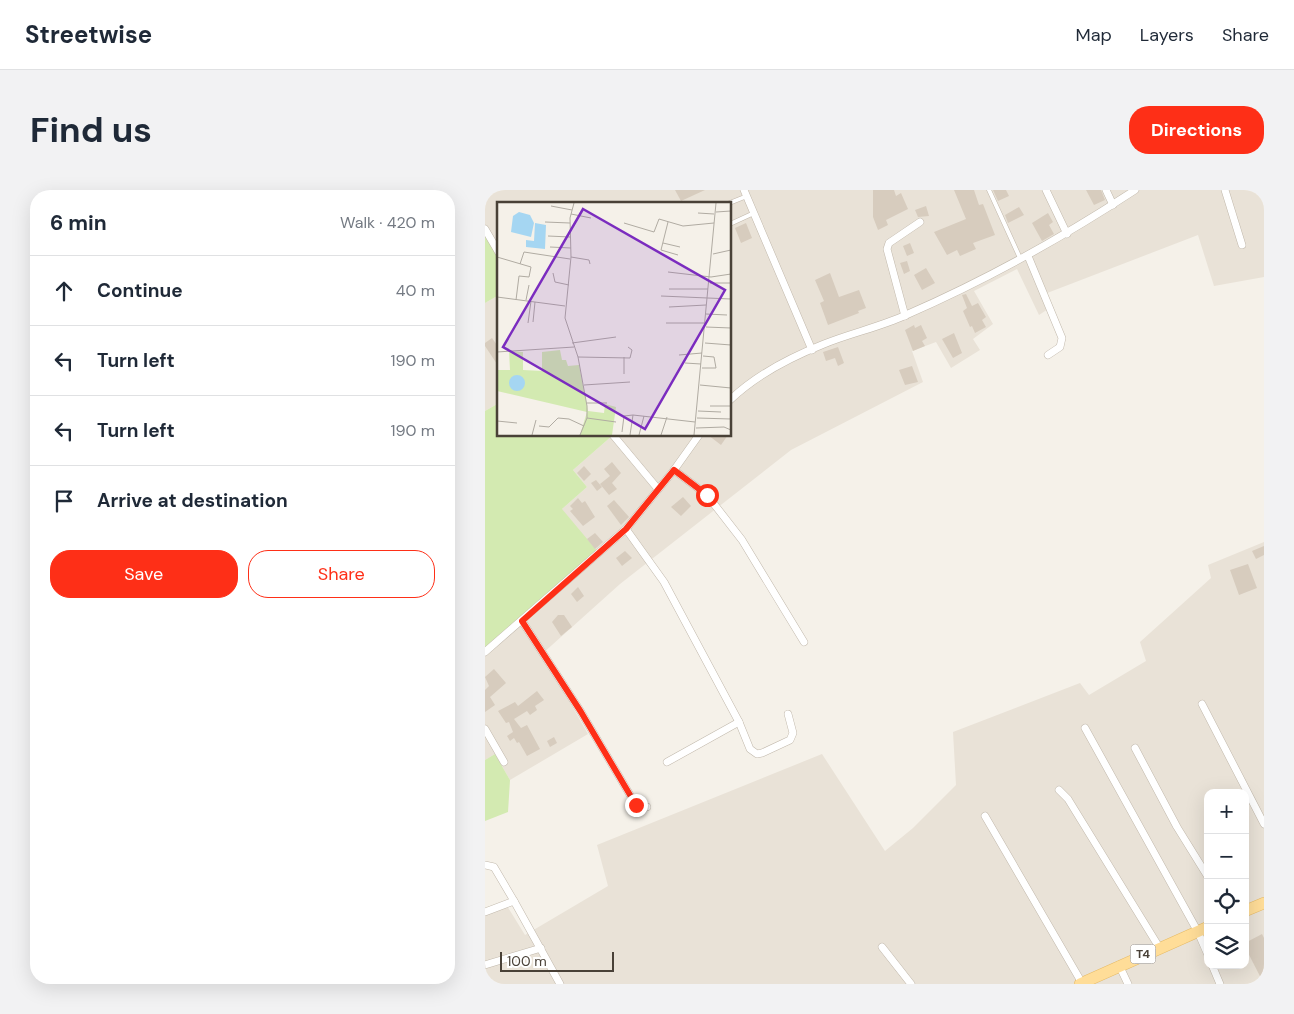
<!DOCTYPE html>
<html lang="en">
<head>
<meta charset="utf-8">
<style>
  :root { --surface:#fff; --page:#f2f2f3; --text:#1f2937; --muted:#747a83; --line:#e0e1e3; --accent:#fe2f17 }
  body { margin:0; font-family:"DM Sans",sans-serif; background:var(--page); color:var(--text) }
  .controls { position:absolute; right:15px; bottom:15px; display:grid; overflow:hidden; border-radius:10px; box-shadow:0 5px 20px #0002 }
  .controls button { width:45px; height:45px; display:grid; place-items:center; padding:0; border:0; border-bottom:1px solid var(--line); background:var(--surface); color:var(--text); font:25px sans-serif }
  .scale { position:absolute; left:15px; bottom:12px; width:114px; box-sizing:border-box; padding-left:5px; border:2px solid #494137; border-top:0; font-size:14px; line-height:18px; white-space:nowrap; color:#494137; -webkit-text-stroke:4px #fff; paint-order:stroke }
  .stop { position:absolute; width:15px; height:15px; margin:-11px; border:4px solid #fe2f17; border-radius:50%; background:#fff }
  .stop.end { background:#fe2f17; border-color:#fff; box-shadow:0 1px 5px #0008 }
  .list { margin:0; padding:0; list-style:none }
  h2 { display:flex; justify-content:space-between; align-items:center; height:65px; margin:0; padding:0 20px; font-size:21px }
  h2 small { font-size:16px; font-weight:400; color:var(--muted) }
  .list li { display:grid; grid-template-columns:32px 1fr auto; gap:15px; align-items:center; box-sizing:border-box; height:70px; padding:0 20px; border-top:1px solid var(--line) }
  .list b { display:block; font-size:19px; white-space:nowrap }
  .list em { font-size:16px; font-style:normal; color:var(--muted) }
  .actions { display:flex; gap:10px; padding:15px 20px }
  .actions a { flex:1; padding:11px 0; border:1px solid var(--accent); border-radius:20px; text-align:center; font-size:18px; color:var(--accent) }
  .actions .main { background:var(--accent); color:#fff }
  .icon { flex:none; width:28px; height:28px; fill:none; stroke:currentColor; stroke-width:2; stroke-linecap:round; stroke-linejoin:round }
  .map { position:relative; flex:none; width:779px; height:794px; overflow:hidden; border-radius:20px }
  header { display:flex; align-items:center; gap:30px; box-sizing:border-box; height:70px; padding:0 25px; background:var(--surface); border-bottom:1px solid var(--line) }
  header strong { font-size:24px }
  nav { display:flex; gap:28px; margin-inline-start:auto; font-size:18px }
  .intro { display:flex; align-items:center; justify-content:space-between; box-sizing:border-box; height:120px; padding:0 30px }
  h1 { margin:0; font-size:35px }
  .button { padding:12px 22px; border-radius:20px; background:var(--accent); color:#fff; font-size:18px; font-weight:700 }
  main { display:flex; gap:30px; padding:0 30px }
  aside { flex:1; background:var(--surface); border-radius:20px; box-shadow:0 5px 20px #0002 }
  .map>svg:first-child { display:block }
  .residential { fill:#e9e2d7; fill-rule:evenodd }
  .green { fill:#d3eab1 }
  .building { fill:#d7ccbe }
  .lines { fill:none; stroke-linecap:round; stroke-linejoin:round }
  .lane-casing { stroke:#c1b8ab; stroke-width:5 }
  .street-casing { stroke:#c1b8ab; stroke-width:8 }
  .primary-casing { stroke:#e6ba65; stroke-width:12 }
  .lane { stroke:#fff; stroke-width:4 }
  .street { stroke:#fff; stroke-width:7 }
  .primary { stroke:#ffdd98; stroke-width:11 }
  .route { stroke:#fe2f17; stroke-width:6 }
  .labels { text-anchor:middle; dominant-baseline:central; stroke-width:4; stroke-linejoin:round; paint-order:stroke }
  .shield { fill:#fff; stroke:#807a73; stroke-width:1 }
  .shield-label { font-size:12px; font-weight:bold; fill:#494137 }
  .inset-road { fill:none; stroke:#b0aba2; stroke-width:1 }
  .view { fill:#7b2cbf; fill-opacity:0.15; stroke:#7b2cbf; stroke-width:2.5 }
  .inset-edge { fill:none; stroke:#494137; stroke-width:2.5 }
</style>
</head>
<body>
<header>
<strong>Streetwise</strong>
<nav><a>Map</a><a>Layers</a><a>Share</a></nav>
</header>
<div class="intro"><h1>Find us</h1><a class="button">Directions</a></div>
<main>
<aside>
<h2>6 min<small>Walk · 420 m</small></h2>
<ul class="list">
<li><svg class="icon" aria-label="ahead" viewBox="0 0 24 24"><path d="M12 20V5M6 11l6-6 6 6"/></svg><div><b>Continue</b></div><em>40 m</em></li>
<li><svg class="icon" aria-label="left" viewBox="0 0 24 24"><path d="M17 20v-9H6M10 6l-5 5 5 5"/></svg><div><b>Turn left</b></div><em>190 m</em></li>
<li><svg class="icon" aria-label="left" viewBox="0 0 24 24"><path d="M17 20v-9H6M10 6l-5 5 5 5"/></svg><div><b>Turn left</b></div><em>190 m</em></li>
<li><svg class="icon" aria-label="arrive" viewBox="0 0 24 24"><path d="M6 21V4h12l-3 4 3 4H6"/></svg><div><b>Arrive at destination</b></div></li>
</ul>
<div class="actions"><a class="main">Save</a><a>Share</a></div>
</aside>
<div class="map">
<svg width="779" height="794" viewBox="0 0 779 794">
  <rect width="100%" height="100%" fill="#f5f1e9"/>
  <g class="residential">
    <path d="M0 0H779V87L729 96 713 45 557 105 563 119 554 125 532 79 489 101 508 134 488 149 495 160 466 178 451 152 427 161 438 192 306 260 135 394 57 464 103 544 25 590 10 564 0 570V461L77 319 102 297 88 280 128 245H245V14H14V63L0 39Z"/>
    <path d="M14 105V213L0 221V113Z"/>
    <path d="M779 352V794H0V723L22 716 40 745 123 696 112 655 337 564 400 661 428 638 471 595 468 542 595 493 604 505 661 471 655 452 726 388 723 375ZM723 603H760V775H723Z"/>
  </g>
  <g class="green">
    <path d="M0 39 14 63V105L0 113Z"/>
    <path d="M14 213V245H128L88 280 102 297 77 319 113 362 0 461V221Z"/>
    <path d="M10 564 25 590 23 622 0 631V570Z"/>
  </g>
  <g class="building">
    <path d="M190 0H220L196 11Z"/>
    <path d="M388 0H409L411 6 416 3 423 19 401 30 403 35 393 40 388 27Z"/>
    <path d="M469 0H489L494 15 498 14 510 45 488 53 491 59 475 66 472 60 462 65 449 42 481 29Z"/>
    <path d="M508 0H521L524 6 513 11Z"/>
    <path d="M601 0H616L620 10 609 15Z"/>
    <path d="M441 16 444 26 433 27 430 20Z"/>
    <path d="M534 17 539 25 523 33 520 25Z"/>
    <path d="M563 23 568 32 564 35 569 44 557 51 547 33Z"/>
    <path d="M261 33 267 48 256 53 250 38Z"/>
    <path d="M425 53 429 63 422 66 418 56Z"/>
    <path d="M422 71 425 81 419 84 415 73Z"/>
    <path d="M441 78 450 93 437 100 429 85Z"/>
    <path d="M345 83 354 107 374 100 381 118 373 121 374 123 343 135 335 113 339 111 330 90Z"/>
    <path d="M481 104 487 116 493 113 501 127 497 130 501 137 490 143 487 136 485 137 478 121 482 118 477 105Z"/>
    <path d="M429 135 430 138 436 135 442 148 437 151 440 156 428 161 420 140Z"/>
    <path d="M469 143 477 163 468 168 457 149Z"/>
    <path d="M7 148 14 158V177L0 156V153Z"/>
    <path d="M353 157 359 173 353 176 350 168 341 171 338 162Z"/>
    <path d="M427 176 433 192 420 195 414 180Z"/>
    <path d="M223 245H243L236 255Z"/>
    <path d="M127 272 136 283 127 293 132 299 124 305 115 294 125 286 119 279Z"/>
    <path d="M99 276 106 284 99 291 92 283Z"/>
    <path d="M111 290 117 297 112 301 106 293Z"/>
    <path d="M198 307 206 316 196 326 186 317Z"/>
    <path d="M93 308 97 313 100 311 110 327 98 336 85 321 88 319 85 316Z"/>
    <path d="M129 310 144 327 136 335 122 316Z"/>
    <path d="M110 343 118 352 110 359 102 349Z"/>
    <path d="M779 356V365L771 369 767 361Z"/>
    <path d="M140 361 147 368 137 376 131 368Z"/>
    <path d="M763 374 772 398 754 405 745 380Z"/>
    <path d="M93 397 99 406 92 412 86 404Z"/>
    <path d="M73 425H79L87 437 76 446 67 432Z"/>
    <path d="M9 479 21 493 5 507 10 515 0 522V500L4 496 0 487Z"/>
    <path d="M52 501 59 510 50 516 52 520 45 525 42 521 29 529 36 538 42 535 55 559 42 566 34 552 32 553 29 548 25 551 22 546 28 542 24 532 21 533 13 521 30 512 33 516Z"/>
    <path d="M69 547 72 553 65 557 62 551Z"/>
    <path d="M777 744 779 748V794L760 757V753Z"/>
  </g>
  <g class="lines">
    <g class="lane-casing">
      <g id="lane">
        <path d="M504 0 535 68"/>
        <path d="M242 14 262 6"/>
        <path d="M245 34 269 23"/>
      </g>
    </g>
    <g class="street-casing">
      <g id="street">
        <path d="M259 0 327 160"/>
        <path d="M561 0 582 44"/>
        <path d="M621 0 628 15"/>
        <path d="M740 0 757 55"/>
        <path d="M0 39 14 63"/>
        <path d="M543 66 577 148 575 157 563 165"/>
        <path d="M420 126 402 59 404 53 435 32"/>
        <path d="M245 210C270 186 306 167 339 154 366 143 395 137 421 125 501 90 577 48 650 0"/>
        <path d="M128 245 173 299"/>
        <path d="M189 280 222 305 257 350 319 452"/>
        <path d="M141 339 179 392 254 532 265 559 272 564 277 563 305 550 308 543 303 524"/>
        <path d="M37 431 96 522 151 615 155 618 162 617"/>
        <path d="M0 462 141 339 189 280 214 245"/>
        <path d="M717 514 779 634"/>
        <path d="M600 538 713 742 723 765"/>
        <path d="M0 539 19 572"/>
        <path d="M650 558 692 637 723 687"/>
        <path d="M182 572 254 532"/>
        <path d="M574 600 583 609 674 757"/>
        <path d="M500 626 597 793"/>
        <path d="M0 675 9 677 29 711"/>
        <path d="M0 722 29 711 75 794"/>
        <path d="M397 757 426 794"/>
        <path d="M0 775 56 758"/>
        <path d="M634 775 643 794"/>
        <path d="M727 775 735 794"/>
      </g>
    </g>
    <g class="primary-casing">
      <g id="primary">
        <path d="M760 721 779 713"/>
        <path d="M595 794 723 737"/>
      </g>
    </g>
    <use href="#lane" class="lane"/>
    <use href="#street" class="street"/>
    <use href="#primary" class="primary"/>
  </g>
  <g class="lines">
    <path class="route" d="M151 615 96 522 37 431 141 339 189 280 222 305"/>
  </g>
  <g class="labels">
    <rect class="shield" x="645.5" y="754.5" width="25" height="19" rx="4"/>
    <g class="shield-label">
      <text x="658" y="764">T4</text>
    </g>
  </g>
  <g transform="translate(12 12)">
    <rect width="234" height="234" fill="#f5f1e9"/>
    <path d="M63 148 65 158H69L71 164 82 163 91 209 107 211 108 202 119 205 115 233H83L90 210 0 189V168H13L12 149 26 150V168L45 169V150Z" fill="#d3eab1"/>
    <path d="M22 10 33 13 37 21 34 35 14 30 16 14ZM38 21 49 23 48 47 29 45V38L37 39ZM12 181a8 8 0 1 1 16 0a8 8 0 1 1-16 0Z" fill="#a5d6f2"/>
    <path class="inset-road" d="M77 1 73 16 74 55 68 116 81 155 90 204V216L83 233M54 4 75 8M219 10 234 9M201 11 217 12M74 12 94 16M48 20 73 21M171 20 164 48 181 53M127 21 157 30 162 17 186 24 217 21M51 34 73 35M166 41 183 45M53 45 74 46M216 52 234 48M0 55 34 65 32 75 22 74 19 98M74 55 92 58 93 62M23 62 27 50 73 57M171 70 214 75 234 72M56 71 58 80 72 83M213 81H234M172 87H211M164 94 234 97M0 95 68 104M29 98 32 83M172 105 209 103M209 112 230 113M36 120 38 100M31 121 34 99M169 121H207M209 125 234 126M75 141 119 135M208 141 234 143M0 150 77 145M182 153 205 151M81 155 133 156 135 148 131 145M188 161 204 162M205 166H219L217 155 206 154M127 172V155M87 183 133 180M203 183 234 186M90 201H110M213 204H234M201 209 224 210M90 216 119 220M200 216 234 217M0 219 20 221M42 224 52 225 61 216 72 217 87 224M199 226 227 225 234 228M125 230 127 214 136 213M35 233 39 218M133 233 136 213 198 220M142 233 147 214M164 233 170 215M197 233 219 1"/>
    <path class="view" d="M86 7 228 88 148 227 6 145Z"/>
    <rect width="234" height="234" class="inset-edge"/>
  </g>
</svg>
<div class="controls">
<button>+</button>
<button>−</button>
<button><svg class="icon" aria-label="locate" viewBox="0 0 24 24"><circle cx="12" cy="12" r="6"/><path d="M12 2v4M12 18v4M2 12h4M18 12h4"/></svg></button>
<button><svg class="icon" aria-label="layers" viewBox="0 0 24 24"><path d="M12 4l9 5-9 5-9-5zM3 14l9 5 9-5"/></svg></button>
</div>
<div class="scale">100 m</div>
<div class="stop" style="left:222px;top:305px"></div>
<div class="stop end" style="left:151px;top:615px"></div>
</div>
</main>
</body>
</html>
